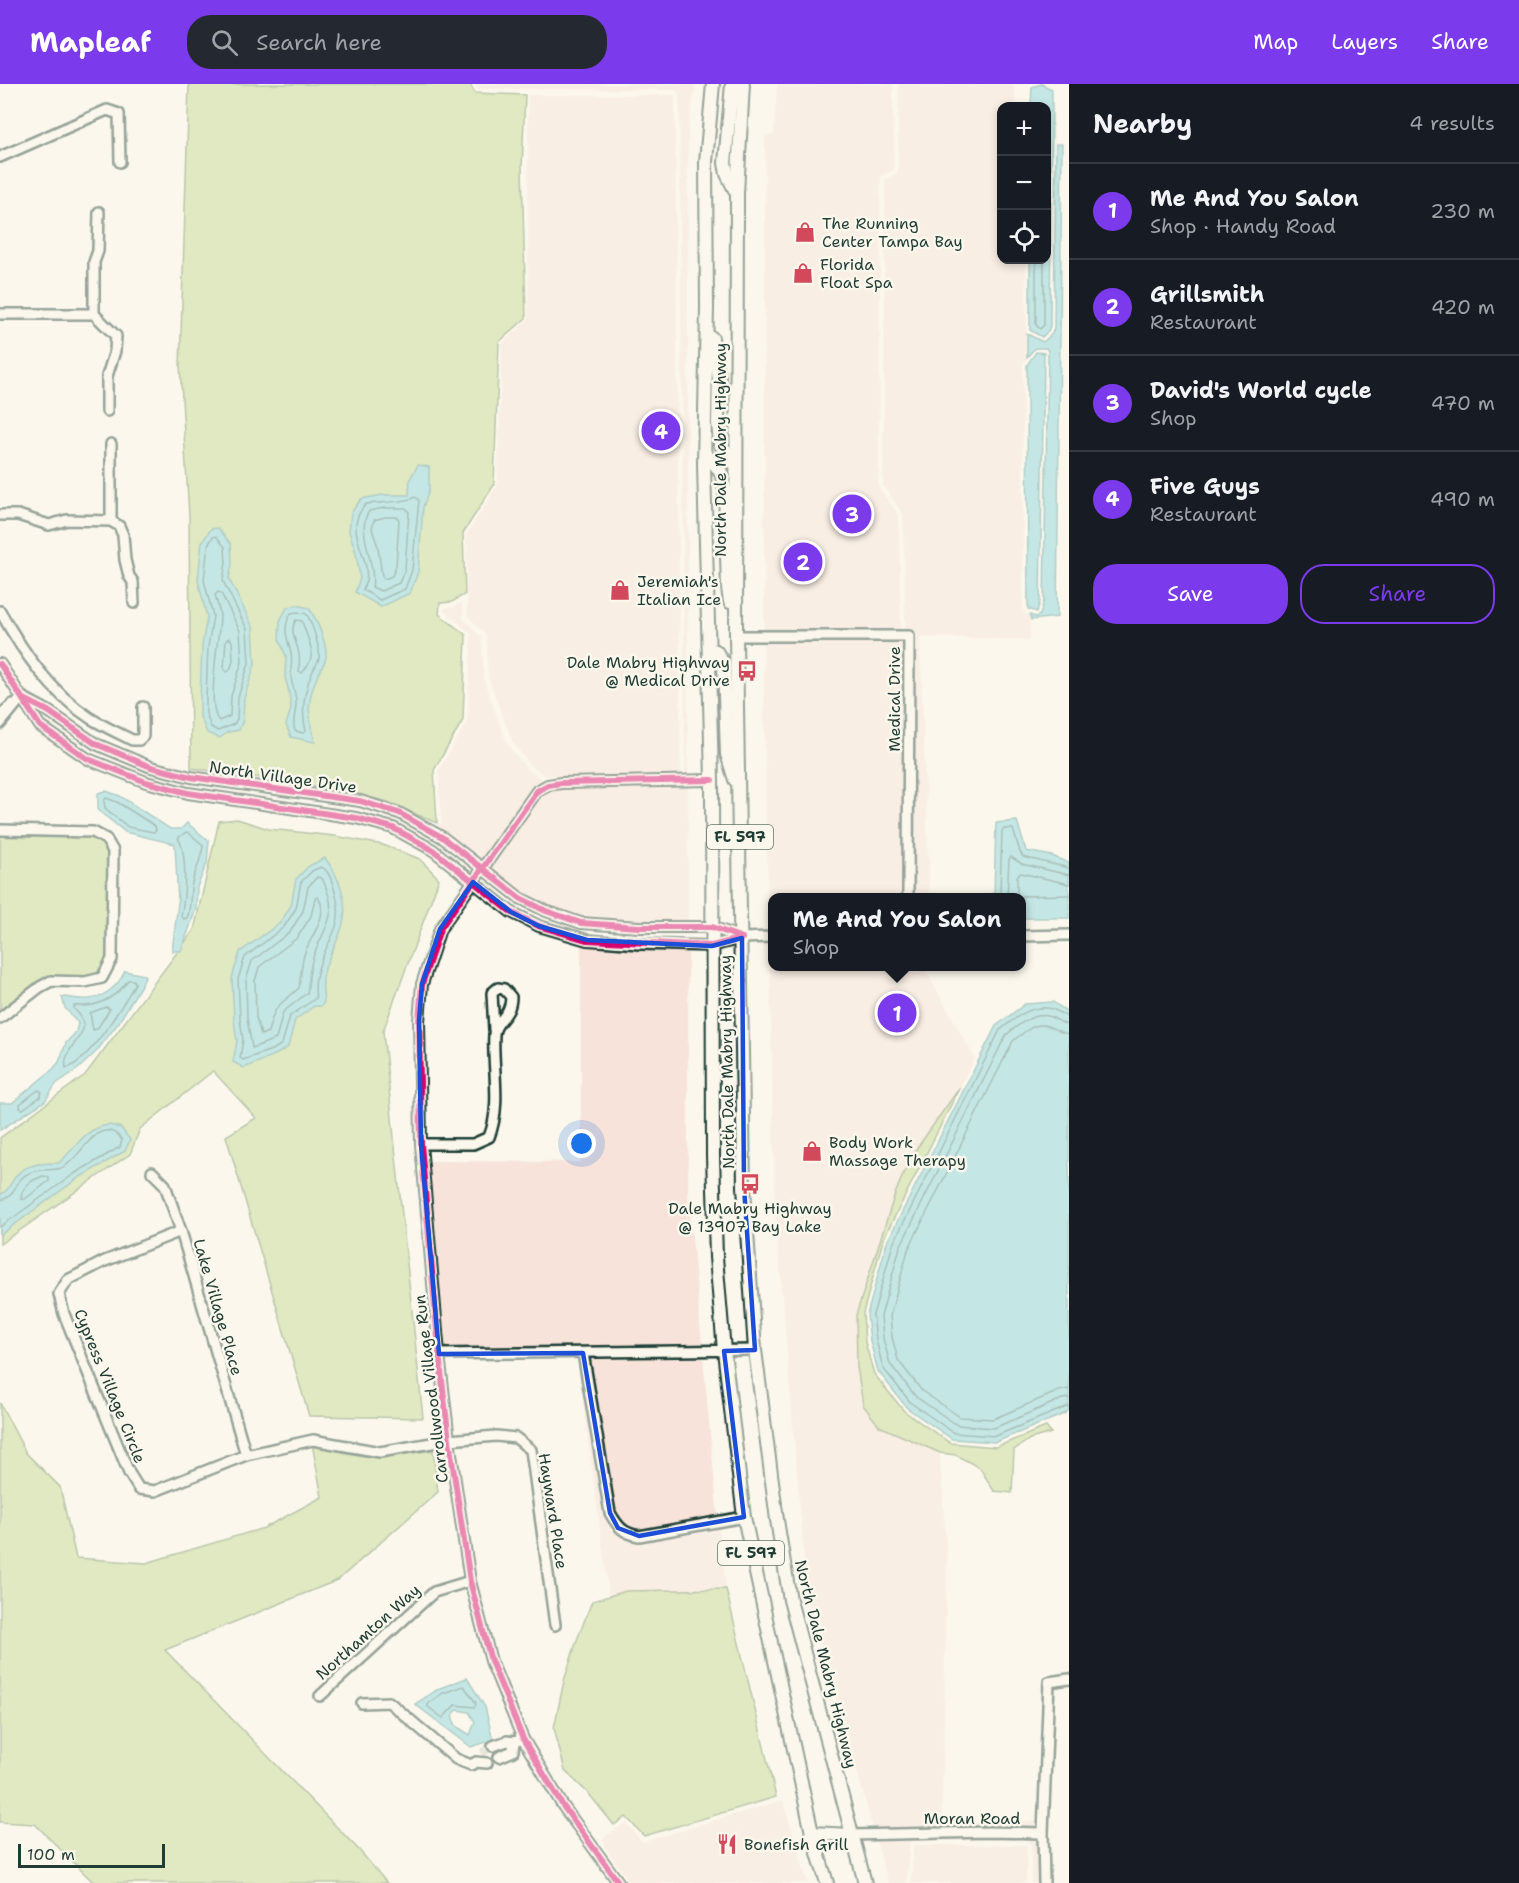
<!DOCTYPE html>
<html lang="en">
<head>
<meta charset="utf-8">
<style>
  :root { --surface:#171b24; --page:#242831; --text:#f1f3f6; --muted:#9ea1a6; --line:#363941; --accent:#7c3aed }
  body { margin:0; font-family:"Shantell Sans",sans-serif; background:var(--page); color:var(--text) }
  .controls { position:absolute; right:18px; top:18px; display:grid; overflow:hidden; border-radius:12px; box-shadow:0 3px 9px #0003 }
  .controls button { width:54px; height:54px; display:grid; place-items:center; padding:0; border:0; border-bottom:2px solid var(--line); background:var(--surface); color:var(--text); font:30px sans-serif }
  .scale { position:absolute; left:18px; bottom:15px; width:147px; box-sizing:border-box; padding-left:6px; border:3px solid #1f3d34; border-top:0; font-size:16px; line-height:21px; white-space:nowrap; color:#1f3d34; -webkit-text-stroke:4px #fbf7ec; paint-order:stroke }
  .you { position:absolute; left:582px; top:1060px; width:21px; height:21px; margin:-15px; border:4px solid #fff; border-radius:50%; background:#1a73e8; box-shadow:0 0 0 9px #1a73e833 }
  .badge { display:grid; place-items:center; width:39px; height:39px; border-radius:50%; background:var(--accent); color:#fff; font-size:20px; font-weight:700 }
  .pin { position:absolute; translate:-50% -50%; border:3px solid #fff; box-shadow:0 2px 6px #0006 }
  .popup { position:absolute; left:768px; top:809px; width:258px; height:78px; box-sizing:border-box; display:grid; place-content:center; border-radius:12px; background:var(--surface); filter:drop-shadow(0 2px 4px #0005); font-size:20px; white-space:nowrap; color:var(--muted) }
  .popup b { font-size:22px; color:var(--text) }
  .popup::after { content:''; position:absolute; left:50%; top:100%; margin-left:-12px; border:12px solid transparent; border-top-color:var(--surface) }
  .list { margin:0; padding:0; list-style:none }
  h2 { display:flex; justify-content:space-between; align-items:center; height:78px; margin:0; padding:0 24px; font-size:26px }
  h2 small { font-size:20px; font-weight:400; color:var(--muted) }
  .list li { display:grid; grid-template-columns:39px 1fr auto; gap:18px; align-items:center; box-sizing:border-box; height:96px; padding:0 24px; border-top:2px solid var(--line) }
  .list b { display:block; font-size:22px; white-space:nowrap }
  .list p { margin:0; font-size:20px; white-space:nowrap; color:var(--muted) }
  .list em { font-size:20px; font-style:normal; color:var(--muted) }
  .actions { display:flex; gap:12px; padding:18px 24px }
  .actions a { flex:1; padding:14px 0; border:2px solid var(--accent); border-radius:24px; text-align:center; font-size:21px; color:var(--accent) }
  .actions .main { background:var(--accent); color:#fff }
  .icon { flex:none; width:33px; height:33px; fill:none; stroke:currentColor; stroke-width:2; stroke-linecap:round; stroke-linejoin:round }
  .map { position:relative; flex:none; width:1069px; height:1799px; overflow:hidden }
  header { display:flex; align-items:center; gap:36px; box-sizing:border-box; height:84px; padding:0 30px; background:var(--accent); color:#fff }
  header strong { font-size:28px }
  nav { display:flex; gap:33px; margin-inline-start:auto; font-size:21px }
  .search { width:420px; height:54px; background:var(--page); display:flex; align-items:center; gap:15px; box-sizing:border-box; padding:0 21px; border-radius:24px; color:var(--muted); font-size:22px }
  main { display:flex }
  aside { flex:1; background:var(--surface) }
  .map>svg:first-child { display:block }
  .built { fill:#f7e3da }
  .green { fill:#bed78d; stroke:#6e8a60; stroke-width:1.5 }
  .water { fill:#82d3db; stroke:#5a9798; stroke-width:1.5; fill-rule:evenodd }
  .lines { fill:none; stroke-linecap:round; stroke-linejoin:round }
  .shore { stroke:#477977; stroke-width:1.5 }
  .minor-tunnel { stroke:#cfd2c7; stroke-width:9; stroke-dasharray:9 4.5; stroke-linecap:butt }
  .minor-casing { stroke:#1f3d34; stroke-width:14 }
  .major-casing { stroke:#1f3d34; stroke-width:16 }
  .minor { stroke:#fbf7ec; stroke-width:9 }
  .major { stroke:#fbf7ec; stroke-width:12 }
  .cycleway-casing { stroke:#fbf7ec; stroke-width:10 }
  .cycleway { stroke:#d6006c; stroke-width:6 }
  .marked { fill:none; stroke:#1d4ed8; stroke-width:4.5; stroke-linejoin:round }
  .labels { text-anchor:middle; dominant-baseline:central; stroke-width:5; stroke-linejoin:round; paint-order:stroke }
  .shield { fill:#fbf7ec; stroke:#61756b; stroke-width:1.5 }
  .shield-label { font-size:15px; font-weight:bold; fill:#1f3d34 }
  .poi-label { font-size:16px; fill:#1f3d34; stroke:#fbf7ec; text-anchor:start }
  .street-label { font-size:16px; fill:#1f3d34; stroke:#fbf7ec }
</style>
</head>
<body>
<header>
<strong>Mapleaf</strong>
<div class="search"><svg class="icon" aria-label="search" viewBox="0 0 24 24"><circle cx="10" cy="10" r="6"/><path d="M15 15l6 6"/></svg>Search here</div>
<nav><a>Map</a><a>Layers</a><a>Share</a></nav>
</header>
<main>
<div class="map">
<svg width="1069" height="1799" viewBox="0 0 1069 1799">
  <rect width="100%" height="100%" fill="#fbf7ec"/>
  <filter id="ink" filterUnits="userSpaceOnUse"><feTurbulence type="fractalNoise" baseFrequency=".0167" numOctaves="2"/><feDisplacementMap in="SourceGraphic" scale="12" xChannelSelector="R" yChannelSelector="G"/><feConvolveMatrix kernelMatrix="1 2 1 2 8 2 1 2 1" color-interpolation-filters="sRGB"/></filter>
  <g filter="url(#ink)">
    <g class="built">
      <path d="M475 0H696L688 46V691H685L679 10 675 6 477 5Z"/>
      <path d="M777 0H893L894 86 881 92 879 404 899 431 901 546H764L765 52 774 50Z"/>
      <path d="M898 0H1014L1016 21 1020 22H1002V176H1026L1027 273 1023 281V525L1025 529 1030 531V556L920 553 930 814 914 813V547L905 546 903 431 883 402 885 95 897 89 898 85Z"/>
      <path d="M528 11H675L681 693 546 692 530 682 512 657 488 594 486 551 467 532 466 451 496 403 497 398 502 260 528 235Z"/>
      <path d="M462 518 463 534 482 553 484 596 507 659 527 685 544 696 533 704 481 776 437 743 441 738 438 687 467 637 471 550 444 527V524L452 523Z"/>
      <path d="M763 558H904L903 813 772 814V848H768Z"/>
      <path d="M688 702V838H639L582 833 548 821 523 809 489 783 541 712 550 706Z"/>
      <path d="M769 859H772V882L926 883V887L975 974 960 1003 910 1074 869 1187 856 1231 879 1341 940 1369 947 1476 942 1738 1038 1737V1743L873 1745 807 1513 775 1127Z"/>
      <path d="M581 860 590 863 688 867V1110L702 1261 443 1264 427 1077 581 1078Z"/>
      <path d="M703 1273 718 1435 639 1446 629 1444 622 1439 615 1427 589 1275Z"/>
      <path d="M577 1275 605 1431 614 1446 626 1455 640 1457 719 1446 726 1505 626 1507 609 1512Z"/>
      <path d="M783 1716 808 1799H630L604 1762V1753L626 1738 642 1758Z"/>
      <path d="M985 1754 1038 1755 1039 1799H1031V1761L1028 1756 911 1757 909 1761 907 1799H888L876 1756Z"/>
      <path d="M913 1761H1027L1026 1799H911Z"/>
    </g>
    <g class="green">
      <path d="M189 0H470L475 9 525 11 522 84 526 234 499 258 494 401 463 449 465 510 452 518 440 519 439 530 466 551 463 636 434 686 437 739 385 717 303 700 191 684 189 432 180 282Z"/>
      <path d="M237 735 269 745 335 752 383 761 420 775 439 795 383 947 423 1334 309 1332 226 1052 256 1034 213 987 140 1045 130 1070 0 1160V1054L85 991 194 846 219 737Z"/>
      <path d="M0 751 92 754 103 760 108 769 107 874 98 889 84 893 49 892 37 899 0 927Z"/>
      <path d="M960 1003 883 1156 863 1229 865 1258 874 1290 904 1327 950 1359 996 1363 1046 1343 1051 1349 1030 1355 1014 1366 1012 1409 994 1407 980 1384 956 1371 940 1369 879 1342 863 1321 857 1283 856 1231 895 1110 910 1074Z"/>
      <path d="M0 1319 26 1369 60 1403 76 1474 146 1479 264 1444 322 1413 312 1360 347 1369 375 1374 433 1366 438 1408 338 1496 165 1566 359 1766 387 1799H94L35 1740 0 1738Z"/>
      <path d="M726 1505 776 1713 644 1752 626 1733 614 1741 589 1710 565 1687 554 1644 564 1597 577 1556 592 1517 626 1507Z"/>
    </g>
    <g class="water">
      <path d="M1041 0 1052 5 1050 242 1048 247 1042 253 1030 246V176H1046V22H1031L1032 3Z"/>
      <path d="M1056 60H1062L1057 533 1031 536 1030 531 1036 533 1040 531 1044 517 1048 267 1046 264H1035L1027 273V250L1043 258 1052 250 1054 244Z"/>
      <path d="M1036 268 1044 269 1040 517 1037 528 1028 525 1027 281Z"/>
      <path d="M418 381 429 383V406L423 423 418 488 410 509 381 523 355 508 360 495 356 469 349 447 351 429 361 415 383 411H409L410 395Z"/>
      <path d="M218 444 231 460 232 480 229 495 253 543 255 580 244 614 243 636 239 646 228 648 220 654 207 649 200 632V614L202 562 207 533 198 496 202 458 211 445Z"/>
      <path d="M296 521 309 524C316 534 327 559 326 572 326 579 319 587 317 593 306 618 308 633 315 658L291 653 286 641 291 625 289 608 285 593 286 572 279 555 280 537 287 524Z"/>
      <path d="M106 707 120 712 170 745H181L187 739 209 757 207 779 197 803 196 825 181 867H172L178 819 175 760 125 748 98 726V709Z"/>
      <path d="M1017 737 1026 767 1052 772 1069 779V834H1022V814L980 813 994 809 996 739Z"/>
      <path d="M325 774C339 792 350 820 342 843 332 875 318 881 324 918L321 922H314L295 936 288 963 277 970 244 984 233 978 237 957 234 936 232 894 240 868 280 839 291 822 296 795 309 782Z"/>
      <path d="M125 887 145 891 144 896 119 938 96 968 78 985 56 1000 45 1017 0 1046V1019H12L53 985 59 978 66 959 76 948 78 939 65 924 62 913C69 913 75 915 82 915 101 917 118 903 125 887Z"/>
      <path d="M1053 918 1069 929V1326L1064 1330 996 1358 952 1355 907 1324 878 1287 870 1257 867 1231 887 1158 996 942 1025 920Z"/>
      <path d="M109 1041 121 1044 130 1056 125 1067 77 1095 0 1151V1111C10 1105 9 1102 15 1093 26 1079 43 1079 59 1079 76 1064 84 1044 109 1041Z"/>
      <path d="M467 1594 485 1623 493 1656 471 1663 415 1620 440 1604ZM457 1626 469 1628 475 1638 470 1651 456 1642 452 1632Z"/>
    </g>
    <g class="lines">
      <g class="shore">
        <path d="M1036 176V241L1040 245 1044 241V176"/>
        <path d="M415 413 419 416 412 486 405 505 380 516 363 506C363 503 365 500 366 497 371 470 341 446 366 420 378 418 407 419 415 413Z"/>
        <path d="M384 424H406L409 428 405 485 399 499 381 507 372 503C377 479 355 447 369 427Z"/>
        <path d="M385 433H397L399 436 396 482 392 492 385 495 382 492 378 463 372 445 374 436Z"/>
        <path d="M216 452 225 463 226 479 223 497 247 545 249 579 238 613 237 635 234 640 218 647 211 643 206 630V614L208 563 213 532 204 496 208 461 213 453Z"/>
        <path d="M218 508 221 509 240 547 242 578 231 612 230 632 219 637C206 625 219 554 220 534 220 527 217 518 215 511Z"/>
        <path d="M297 528C298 528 305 529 306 530 311 534 321 568 319 574 318 580 313 585 311 591 304 609 301 628 306 647L303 649 295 647C291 638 297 627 296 616 295 608 292 601 291 593 290 585 293 577 291 569 287 553 282 545 291 529Z"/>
        <path d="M296 536 302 537C308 558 320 570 302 589L299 587C299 582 300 576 299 571 298 558 288 549 296 536Z"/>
        <path d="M229 554 232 557 233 577 230 586 227 588 224 585 226 556Z"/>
        <path d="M106 714 117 718 155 742 156 747 153 748 128 743 105 724 104 717Z"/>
        <path d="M186 748 189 749 203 761C202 777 193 789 191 804 190 815 191 824 187 834L184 835 181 832C185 814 188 770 178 754Z"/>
        <path d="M321 783C328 785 331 794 333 801 337 814 341 829 336 843 327 866 311 887 316 914L290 932 282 960 274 965 243 976 240 974 243 956 240 935 238 895 245 873 284 843 296 824 301 798 312 787Z"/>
        <path d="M317 793 322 794C340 832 327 837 314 871 309 882 309 897 307 909L283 928 276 955 252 964 247 934 246 896 252 877 290 848 303 827 308 803Z"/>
        <path d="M1069 800 1021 789 1017 792V809L1019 812 1069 811"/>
        <path d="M318 813C330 832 310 852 304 871 301 882 301 893 299 904 277 924 276 918 268 948L261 951 256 933 255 897 259 883 297 854 311 832 315 814Z"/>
        <path d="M997 814 1000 808 1002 747 1004 745H1013L1020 768 1023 773 1069 784"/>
        <path d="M1007 814 1009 775 1011 773 1022 780 1069 791"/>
        <path d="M128 896H134L135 900C123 920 88 980 66 984 61 959 101 949 74 925V922C78 921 81 922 84 922 101 922 119 910 128 896Z"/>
        <path d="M106 923 110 925 97 945 93 946 90 929Z"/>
        <path d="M1069 933C1062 932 1059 927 1052 925 1032 919 1014 935 1000 946L893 1160 873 1231 876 1256 883 1284 911 1319 954 1349 995 1352 1069 1322"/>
        <path d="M1069 941C1061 940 1058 936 1051 933 1034 927 1018 941 1006 951L900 1163 881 1232 883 1254 890 1280 916 1313 957 1341 994 1344 1062 1315 1069 1314"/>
        <path d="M1069 950C1061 949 1057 946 1050 943 1036 936 1023 949 1013 957L908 1166 890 1232 892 1253 898 1276 922 1307 960 1333 993 1335 1059 1307 1069 1305"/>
        <path d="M38 1006 42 1008 40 1013 23 1025 20 1024V1020Z"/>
        <path d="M43 1092 49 1093V1097L25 1115H21C21 1102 32 1096 43 1092Z"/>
        <path d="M0 1116C13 1114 13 1105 20 1096 32 1082 48 1088 63 1084 68 1080 73 1076 77 1071 88 1058 105 1033 122 1056L120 1063 74 1090 0 1143"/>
        <path d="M464 1602 476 1619 475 1623 455 1621 443 1634 428 1623V1619L443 1609Z"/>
      </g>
      <path class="minor-tunnel" d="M482 1669 493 1662"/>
      <g class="minor-casing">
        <g id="minor">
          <path d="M0 73 107 26 119 30 120 78"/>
          <path d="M99 128 98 167 94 178V230L116 252 115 267 107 292V327"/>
          <path d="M0 230H94"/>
          <path d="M111 360V437L119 442 123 451 125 476 129 492 133 498 134 519"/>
          <path d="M0 431H18L49 441 67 436 111 437"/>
          <path d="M0 527C23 568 50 608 90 634 103 642 118 649 132 656H139L143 652V623"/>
          <path d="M736 552H909L908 814"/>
          <path d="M0 580 40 642 88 675 146 698 188 709 356 734 393 744 433 766 511 828 539 842 587 856 639 860 712 862 742 854 772 853"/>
          <path d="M24 614 48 627 96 660 151 683 191 693 360 717 399 729 442 753 520 814 546 827 581 839 639 843H712L742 854"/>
          <path d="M0 631 13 620"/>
          <path d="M0 640 22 613"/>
          <path d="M0 746 93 748 106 755 113 767 112 875 102 894 85 898 51 897 40 903 0 934"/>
          <path d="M1022 852 1069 851"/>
          <path d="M421 1060H473L489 1053C502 1021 492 983 494 950 495 936 511 933 511 913L504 905 498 904 492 909 494 946"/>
          <path d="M152 1088 165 1101 181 1147 246 1371"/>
          <path d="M181 1147 105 1177 68 1196 59 1210 64 1230 129 1389 139 1405 155 1407 246 1371 313 1356 380 1368 449 1356 496 1352 516 1354 531 1366 555 1541"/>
          <path d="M583 1269 610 1429C618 1443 623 1449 639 1452L744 1433"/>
          <path d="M439 1270 755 1266"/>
          <path d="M320 1612 434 1508 470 1497"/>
          <path d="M362 1619 389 1618 456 1675 471 1681 476 1678 487 1679"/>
          <path d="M493 1662 507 1657 514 1658 523 1655"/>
          <path d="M499 1673 513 1667 514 1658"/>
          <path d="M851 1751 989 1748 1043 1749"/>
          <path d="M619 1799 563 1722 523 1655 491 1577 470 1497 449 1356 439 1270 421 1060 419 937 422 900 440 845 537 707 548 701 561 699 712 696"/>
          <path d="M1044 1799 1043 1749 1049 1598 1069 1595"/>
        </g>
      </g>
      <g class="major-casing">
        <g id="major">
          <path d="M713 0 706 78 707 223 704 381 712 696 713 1071 716 1173 724 1267 744 1433 812 1749 827 1799"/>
          <path d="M732 0 725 79 727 90 736 108"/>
          <path d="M743 0 737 109 736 552 744 1103 755 1266 777 1436 790 1516 865 1799"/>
          <path d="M712 254 719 294 718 339 720 360 736 381"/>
          <path d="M705 369 721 388 725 406 728 504 730 518"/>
          <path d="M709 565 716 567 724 581 727 670 735 696"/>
          <path d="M812 1749 851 1751"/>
        </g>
      </g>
      <use href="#minor" class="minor"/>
      <use href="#major" class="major"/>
      <g class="cycleway-casing">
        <g id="cycleway">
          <path d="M0 580 40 642 88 675 146 698 188 709 356 734 393 744 433 766 511 828 539 842 587 856 712 862 742 854"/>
          <path d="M24 615 48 627 96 660 151 683 191 693 360 717 399 729 442 753 520 814 546 827 581 839 639 843H712L742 854"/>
          <path d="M619 1799 563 1722 523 1655 491 1577 470 1497 449 1356 439 1270 421 1060 419 937 422 900 440 845 537 707 548 701 561 699 712 696"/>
        </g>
      </g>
      <use href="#cycleway" class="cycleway"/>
    </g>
  </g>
  <path d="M0 0H1069V1799H0ZM473 798 511 828 539 842 587 856 712 862 742 854 744 1103 755 1266 724 1267 744 1433 639 1452 618 1444 610 1429 583 1269 439 1270 421 1060 419 937 422 900 440 845Z" fill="#fbf7ec" fill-opacity=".55" fill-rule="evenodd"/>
  <path class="marked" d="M473 798 511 828 539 842 587 856 712 862 742 854 744 1103 755 1266 724 1267 744 1433 639 1452 618 1444 610 1429 583 1269 439 1270 421 1060 419 937 422 900 440 845Z"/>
  <defs>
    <g id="shop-bare" transform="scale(1.62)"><path d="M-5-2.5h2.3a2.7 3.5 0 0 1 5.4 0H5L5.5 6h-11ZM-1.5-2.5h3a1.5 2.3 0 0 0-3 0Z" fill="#d1495b" stroke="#fbf7ec" stroke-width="2.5" paint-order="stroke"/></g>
    <g id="bus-bare" transform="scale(1.62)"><path d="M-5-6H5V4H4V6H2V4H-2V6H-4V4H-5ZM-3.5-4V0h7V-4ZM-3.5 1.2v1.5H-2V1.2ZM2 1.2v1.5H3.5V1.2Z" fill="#d1495b" stroke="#fbf7ec" stroke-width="2.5" paint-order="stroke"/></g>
    <g id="restaurant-bare" transform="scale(1.62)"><path d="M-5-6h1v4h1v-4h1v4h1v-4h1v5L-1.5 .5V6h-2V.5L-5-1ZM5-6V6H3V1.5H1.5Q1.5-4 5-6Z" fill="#d1495b" stroke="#fbf7ec" stroke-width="2.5" paint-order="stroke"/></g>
  </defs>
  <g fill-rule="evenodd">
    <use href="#shop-bare" x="805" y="148"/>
    <use href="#shop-bare" x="803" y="189"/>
    <use href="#shop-bare" x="620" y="506"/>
    <use href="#bus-bare" x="747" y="587"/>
    <use href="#shop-bare" x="812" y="1067"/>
    <use href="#bus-bare" x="750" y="1100"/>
    <use href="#restaurant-bare" x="727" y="1760"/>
  </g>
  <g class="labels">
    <g class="shield">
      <rect x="707" y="741" width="66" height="24" rx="4.5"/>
      <rect x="718" y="1457" width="66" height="24" rx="4.5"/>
    </g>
    <g class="shield-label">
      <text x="740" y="753">FL 597</text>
      <text x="751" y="1469">FL 597</text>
    </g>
    <g class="poi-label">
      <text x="822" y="139">The Running<tspan x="822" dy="18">Center Tampa Bay</tspan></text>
      <text x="820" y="180">Florida<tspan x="820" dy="18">Float Spa</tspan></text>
      <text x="637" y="497">Jeremiah's<tspan x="637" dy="18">Italian Ice</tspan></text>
      <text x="730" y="578" text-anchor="end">Dale Mabry Highway<tspan x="730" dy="18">@ Medical Drive</tspan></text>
      <text x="829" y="1058">Body Work<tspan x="829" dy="18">Massage Therapy</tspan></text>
      <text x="750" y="1124" text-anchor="middle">Dale Mabry Highway<tspan x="750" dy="18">@ 13907 Bay Lake</tspan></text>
      <text x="744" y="1760">Bonefish Grill</text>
    </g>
    <g class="street-label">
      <text transform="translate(720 366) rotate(-90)">North Dale Mabry Highway</text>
      <text transform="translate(894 615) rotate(-90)">Medical Drive</text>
      <text transform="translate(283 693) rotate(8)">North Village Drive</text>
      <text transform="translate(727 978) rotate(-91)">North Dale Mabry Highway</text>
      <text transform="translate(218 1223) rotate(74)">Lake Village Place</text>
      <text transform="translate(110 1302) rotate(68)">Cypress Village Circle</text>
      <text transform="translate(431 1305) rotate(-97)">Carrollwood Village Run</text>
      <text transform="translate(553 1427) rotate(81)">Hayward Place</text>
      <text transform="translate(368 1548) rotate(-42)">Northamton Way</text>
      <text transform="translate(826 1580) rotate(76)">North Dale Mabry Highway</text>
      <text x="972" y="1734">Moran Road</text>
    </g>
  </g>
</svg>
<div class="controls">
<button>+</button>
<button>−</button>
<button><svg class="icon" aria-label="locate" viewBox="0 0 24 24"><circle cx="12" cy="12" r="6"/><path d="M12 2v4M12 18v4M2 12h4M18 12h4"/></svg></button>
</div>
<div class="scale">100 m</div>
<div class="you"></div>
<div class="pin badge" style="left:897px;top:929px">1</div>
<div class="popup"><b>Me And You Salon</b>Shop</div>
<div class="pin badge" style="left:803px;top:478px">2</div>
<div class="pin badge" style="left:852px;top:430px">3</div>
<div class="pin badge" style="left:661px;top:347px">4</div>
</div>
<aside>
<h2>Nearby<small>4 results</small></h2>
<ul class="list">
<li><span class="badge">1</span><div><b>Me And You Salon</b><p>Shop · Handy Road</p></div><em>230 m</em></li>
<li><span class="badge">2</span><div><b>Grillsmith</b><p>Restaurant</p></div><em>420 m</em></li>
<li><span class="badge">3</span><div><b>David's World cycle</b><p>Shop</p></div><em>470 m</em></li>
<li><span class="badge">4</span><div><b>Five Guys</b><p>Restaurant</p></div><em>490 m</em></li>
</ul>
<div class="actions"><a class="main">Save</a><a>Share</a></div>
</aside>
</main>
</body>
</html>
